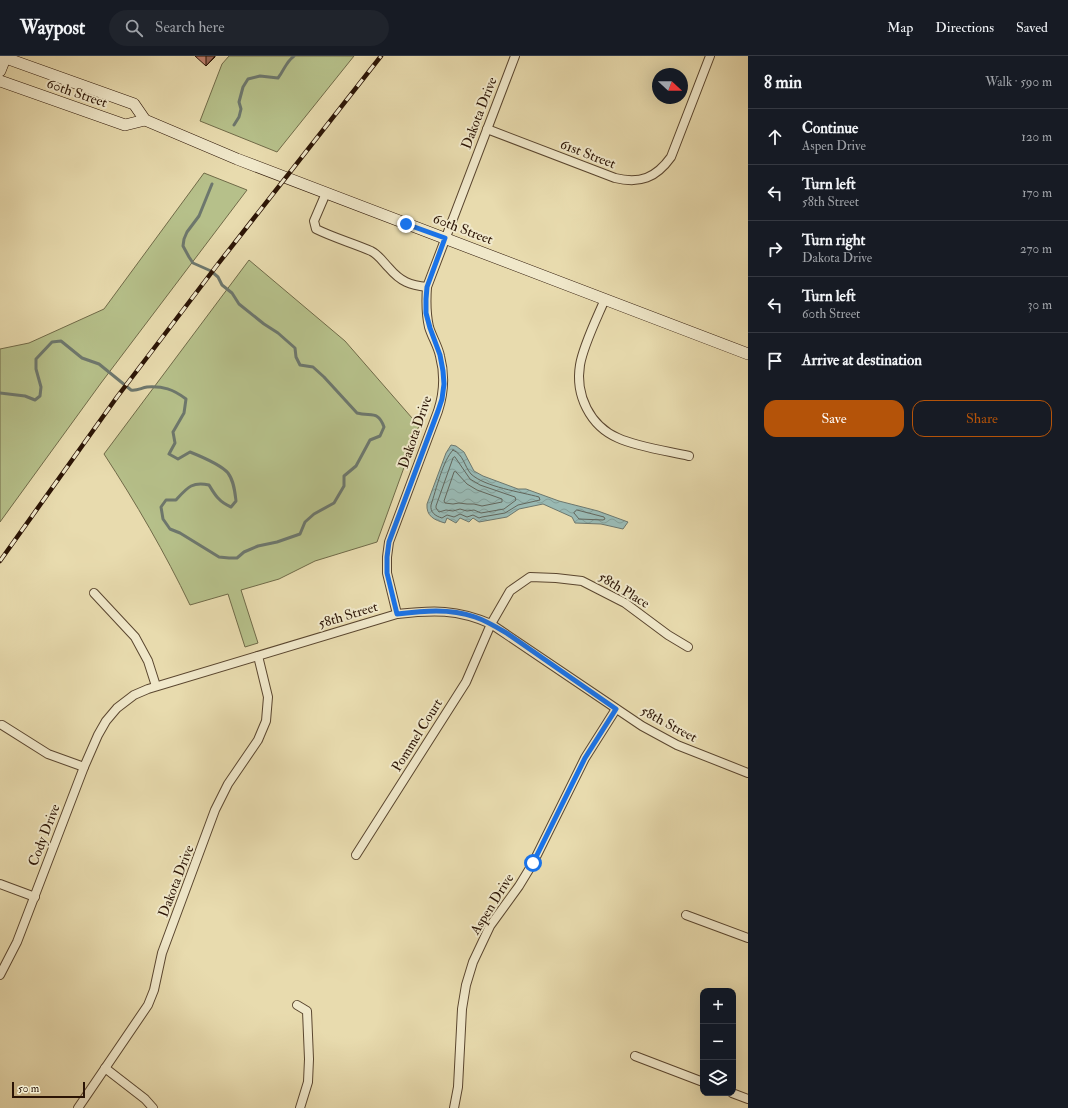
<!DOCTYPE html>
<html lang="en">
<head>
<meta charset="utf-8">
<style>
  :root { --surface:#171b24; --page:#20242c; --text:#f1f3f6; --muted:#9ea1a6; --line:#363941; --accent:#b45309 }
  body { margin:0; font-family:"IM FELL Double Pica",serif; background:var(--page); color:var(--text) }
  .controls { position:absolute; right:12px; bottom:12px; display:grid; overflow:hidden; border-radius:8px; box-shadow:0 4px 16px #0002 }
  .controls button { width:36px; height:36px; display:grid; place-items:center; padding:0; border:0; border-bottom:1px solid var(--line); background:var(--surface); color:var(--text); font:20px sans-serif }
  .compass { position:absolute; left:652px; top:12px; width:36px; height:36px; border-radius:50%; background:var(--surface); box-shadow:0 4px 16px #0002; rotate:111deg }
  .scale { position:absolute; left:12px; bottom:10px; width:73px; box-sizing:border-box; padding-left:4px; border:2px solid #2b1405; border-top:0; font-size:11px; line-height:14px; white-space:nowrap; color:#2b1405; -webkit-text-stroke:3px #f0e8ca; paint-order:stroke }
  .stop { position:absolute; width:12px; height:12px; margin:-9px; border:3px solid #1a73e8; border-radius:50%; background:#fff }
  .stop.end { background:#1a73e8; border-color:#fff; box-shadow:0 1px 4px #0008 }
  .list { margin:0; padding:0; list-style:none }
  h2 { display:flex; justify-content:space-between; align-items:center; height:52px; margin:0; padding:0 16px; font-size:17px }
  h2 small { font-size:13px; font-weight:400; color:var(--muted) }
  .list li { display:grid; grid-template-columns:26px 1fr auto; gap:12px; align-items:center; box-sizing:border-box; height:56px; padding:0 16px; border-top:1px solid var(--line) }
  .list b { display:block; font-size:15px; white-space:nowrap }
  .list p { margin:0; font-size:13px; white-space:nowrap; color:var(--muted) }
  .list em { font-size:13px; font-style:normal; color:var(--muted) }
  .actions { display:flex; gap:8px; padding:12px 16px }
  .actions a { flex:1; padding:9px 0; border:1px solid var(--accent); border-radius:12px; text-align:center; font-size:14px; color:var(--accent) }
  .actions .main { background:var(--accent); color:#fff }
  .icon { flex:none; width:22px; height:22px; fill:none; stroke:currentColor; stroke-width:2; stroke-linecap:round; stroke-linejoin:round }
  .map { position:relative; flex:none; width:748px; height:1052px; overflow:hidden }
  header { display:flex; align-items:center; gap:24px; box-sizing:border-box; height:56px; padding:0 20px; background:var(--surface); border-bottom:1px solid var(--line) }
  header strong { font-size:19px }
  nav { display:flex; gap:22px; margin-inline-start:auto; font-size:14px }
  .search { width:280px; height:36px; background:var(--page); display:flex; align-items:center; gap:10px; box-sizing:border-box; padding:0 14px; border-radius:22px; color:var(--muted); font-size:15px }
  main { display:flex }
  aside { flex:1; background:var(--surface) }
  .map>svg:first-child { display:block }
  .green { fill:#b6c08a; stroke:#706a48 }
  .water { fill:url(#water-waves); stroke:#6d776d }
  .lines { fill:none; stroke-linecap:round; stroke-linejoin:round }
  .shore { stroke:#62665c; stroke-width:1 }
  .stream { stroke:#6d776d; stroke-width:3 }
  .minor-casing { stroke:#5a462f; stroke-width:10 }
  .secondary-casing { stroke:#2b1405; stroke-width:12 }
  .minor { stroke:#f0e8ca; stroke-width:8 }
  .secondary { stroke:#f0e8ca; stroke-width:11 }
  .rail-casing { stroke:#2b1405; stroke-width:4.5 }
  .rail { stroke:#f0e8ca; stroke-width:3; stroke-dasharray:9; stroke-linecap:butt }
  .wall { fill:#bd7e6c; stroke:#2b1405 }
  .shaded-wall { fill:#9a6658; stroke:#2b1405 }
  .route { stroke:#1a73e8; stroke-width:5 }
  .labels { text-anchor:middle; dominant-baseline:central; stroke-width:4; stroke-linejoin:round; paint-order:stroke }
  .street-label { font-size:14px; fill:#2b1405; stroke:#f0e8ca }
</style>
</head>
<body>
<header>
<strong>Waypost</strong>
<div class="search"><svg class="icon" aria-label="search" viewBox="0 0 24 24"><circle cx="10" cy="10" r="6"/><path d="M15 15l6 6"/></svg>Search here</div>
<nav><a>Map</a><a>Directions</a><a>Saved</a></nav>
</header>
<main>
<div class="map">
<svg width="748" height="1052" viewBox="0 0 748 1052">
  <defs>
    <pattern id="water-waves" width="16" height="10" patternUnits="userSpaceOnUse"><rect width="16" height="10" fill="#99b9b3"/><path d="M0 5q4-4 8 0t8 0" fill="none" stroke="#849e98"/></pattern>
  </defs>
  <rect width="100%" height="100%" fill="#e8dbae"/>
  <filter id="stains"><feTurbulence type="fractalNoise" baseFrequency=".005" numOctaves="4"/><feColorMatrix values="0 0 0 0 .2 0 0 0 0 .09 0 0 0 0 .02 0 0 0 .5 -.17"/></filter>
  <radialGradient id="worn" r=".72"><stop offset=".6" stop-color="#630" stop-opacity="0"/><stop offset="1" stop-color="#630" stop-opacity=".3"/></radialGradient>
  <g class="green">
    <path d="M229 0H354L277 96 200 65 222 8Z"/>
    <path d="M204 117 247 134 101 327 0 466V293L29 287 104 253Z"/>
    <path d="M249 204 345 285 419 370 377 486 315 505 279 523 241 534 258 587 245 591 228 538 190 549C165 497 136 447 104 398Z"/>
  </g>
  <path class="water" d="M451 389 456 390 464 396 474 415 483 420 518 433H526L559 445 598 455 628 466 623 473 601 468 575 467 572 461 543 448 519 453 507 461 479 466 473 462 469 466 460 462 456 467 447 462 445 467C434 464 426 460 427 448L446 397Z"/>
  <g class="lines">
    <g class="shore">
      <path d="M453 394C464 399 464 410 471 418 485 431 521 436 539 441L540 444 518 449 505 457 482 461 479 462 473 459 467 461 460 458 454 461 447 459 442 462C435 460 430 456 431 449 436 434 443 404 453 394Z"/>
      <path d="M455 401 470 423 480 429 515 441 516 444 504 453 481 457 474 454 467 455 460 453 453 455 446 454 439 456 436 452V450L453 402Z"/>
      <path d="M456 416 467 428 477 434 502 443V446L482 450 474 448H467L459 447 453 448 445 447 444 445 454 416Z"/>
      <path d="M577 454 604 461 605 463 603 464 579 463 574 457Z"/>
    </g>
    <g class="stream">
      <path d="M234 69 239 61 241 53 239 46 243 31 248 23 260 20 278 22C285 13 285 7 294 0"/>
      <path d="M0 337 25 340 35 344 40 340 41 331 36 313V303L52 286 61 285 82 302 99 308 131 334C137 335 141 332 147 331 163 330 173 333 186 343L184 357 173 376 175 387 169 398 178 403 190 396C200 400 221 409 228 417 234 425 235 436 236 445L231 451C219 446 215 439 209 429 192 425 187 432 176 444H166L161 451 163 463 170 473 180 477 219 501 229 502H237L244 496 258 490 277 486 300 478 305 466 314 458 334 447 344 430V420L356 410 370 384 380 380 384 371C378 354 371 361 357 357L324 321 313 311 300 309 296 301 295 292 278 277 264 268 239 248 232 237 222 229 218 221 211 215 193 207 189 201 183 190 184 183 187 176 199 160 212 128"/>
    </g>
    <g class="minor-casing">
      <g id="minor">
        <path d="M487 73 615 122C640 128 656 122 671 101L710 0"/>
        <path d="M326 137 314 165 316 173C334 182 353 187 371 195 379 199 383 206 389 212 401 226 410 229 427 231"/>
        <path d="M605 243C597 262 583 290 580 309 575 339 590 370 618 382 638 391 667 395 689 400"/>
        <path d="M94 537 135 581 148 605 156 630"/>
        <path d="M397 558 387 517V501L389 486 438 355C444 337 445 319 440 300 438 290 432 281 429 271 426 258 426 245 427 231L515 0"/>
        <path d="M2 669 48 698 84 711"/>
        <path d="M356 799 466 626 491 568 510 535 530 521 556 522 582 525 625 547 668 579 688 591"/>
        <path d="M0 828 35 841"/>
        <path d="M686 859 748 882"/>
        <path d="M0 919 17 886 84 711 98 679 106 665 117 652 134 639 148 633 397 558C433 554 457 553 491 568L642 670 677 689 748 717"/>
        <path d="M297 949 307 955 309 1003 308 1026 300 1052"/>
        <path d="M635 1000 703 1026"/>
        <path d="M105 1012 145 1043 153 1052"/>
        <path d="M732 1037 748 1043"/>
        <path d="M78 1052 148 949 154 934 162 897 215 754 228 728 258 684 266 665 268 641 258 600"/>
        <path d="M454 1052 458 1031 462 953 466 929 473 906 490 870 519 830 533 807 585 702 616 653"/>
      </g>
    </g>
    <g class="secondary-casing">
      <g id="secondary">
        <path d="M0 0 134 48 145 64 237 103 748 298"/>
        <path d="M0 15 6 0"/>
        <path d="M0 25 125 69 145 64"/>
      </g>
    </g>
    <use href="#minor" class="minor"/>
    <use href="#secondary" class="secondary"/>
    <g class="rail-casing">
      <path id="rail" d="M0 505 117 341 218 208 381 0"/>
    </g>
    <use href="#rail" class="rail"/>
  </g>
  <path class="wall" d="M195 0H215V1L206 10Z"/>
  <path class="shaded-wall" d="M206 0H215L206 10Z"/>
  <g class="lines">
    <path class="route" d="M406 168 445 182 427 231 426 243V257L430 272 440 299 443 315 444 328 442 343 438 355 389 486 387 501V517L397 558C423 555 449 552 475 561 487 565 498 572 508 578L616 653 585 702 533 807"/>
  </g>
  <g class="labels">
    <g class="street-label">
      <text transform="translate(77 37) rotate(19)">60th Street</text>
      <text transform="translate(479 57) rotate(-69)">Dakota Drive</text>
      <text transform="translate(588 98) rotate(21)">61st Street</text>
      <text transform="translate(463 173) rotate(21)">60th Street</text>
      <text transform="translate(415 376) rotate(-71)">Dakota Drive</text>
      <text transform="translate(624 534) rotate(31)">58th Place</text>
      <text transform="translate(348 559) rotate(-17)">58th Street</text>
      <text transform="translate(669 668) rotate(28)">58th Street</text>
      <text transform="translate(417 679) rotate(-58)">Pommel Court</text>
      <text transform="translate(44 779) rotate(-69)">Cody Drive</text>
      <text transform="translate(176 825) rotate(-69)">Dakota Drive</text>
      <text transform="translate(492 848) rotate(-58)">Aspen Drive</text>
    </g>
  </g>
  <rect width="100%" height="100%" filter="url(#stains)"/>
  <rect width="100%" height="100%" fill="url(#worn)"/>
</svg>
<div class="controls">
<button>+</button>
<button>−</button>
<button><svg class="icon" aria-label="layers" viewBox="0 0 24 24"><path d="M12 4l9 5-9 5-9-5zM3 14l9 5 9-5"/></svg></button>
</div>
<svg class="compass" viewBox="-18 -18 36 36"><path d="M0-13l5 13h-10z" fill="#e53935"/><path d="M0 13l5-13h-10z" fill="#9ea1a6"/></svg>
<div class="scale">50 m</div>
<div class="stop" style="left:533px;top:807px"></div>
<div class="stop end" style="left:406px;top:168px"></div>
</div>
<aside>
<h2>8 min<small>Walk · 590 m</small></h2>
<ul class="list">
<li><svg class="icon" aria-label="ahead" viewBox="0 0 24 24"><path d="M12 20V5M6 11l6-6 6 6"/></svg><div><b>Continue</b><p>Aspen Drive</p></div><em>120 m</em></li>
<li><svg class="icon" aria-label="left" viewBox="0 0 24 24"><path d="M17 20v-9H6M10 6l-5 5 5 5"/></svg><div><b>Turn left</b><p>58th Street</p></div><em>170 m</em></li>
<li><svg class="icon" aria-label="right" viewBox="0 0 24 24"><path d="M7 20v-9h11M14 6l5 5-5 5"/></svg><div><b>Turn right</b><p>Dakota Drive</p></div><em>270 m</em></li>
<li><svg class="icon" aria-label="left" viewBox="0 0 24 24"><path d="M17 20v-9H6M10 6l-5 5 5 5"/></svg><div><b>Turn left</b><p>60th Street</p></div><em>30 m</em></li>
<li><svg class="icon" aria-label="arrive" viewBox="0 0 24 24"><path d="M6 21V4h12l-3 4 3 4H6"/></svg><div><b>Arrive at destination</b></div></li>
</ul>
<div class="actions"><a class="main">Save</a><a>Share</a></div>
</aside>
</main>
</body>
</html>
